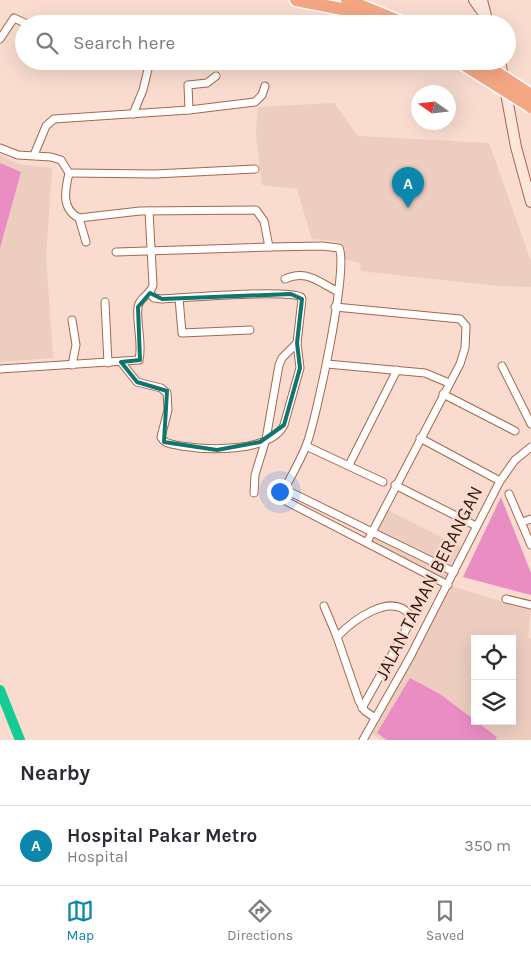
<!DOCTYPE html>
<html lang="en">
<head>
<meta charset="utf-8">
<style>
  :root { --surface:#fff; --page:#f7f7f7; --text:#2b2b33; --muted:#7c7c81; --line:#e1e1e2; --accent:#0a87aa }
  body { margin:0; font-family:Karla,sans-serif; background:var(--page); color:var(--text) }
  .controls { position:absolute; right:15px; bottom:15px; display:grid; overflow:hidden; border-radius:0px; box-shadow:0 5px 20px #0002 }
  .controls button { width:45px; height:45px; display:grid; place-items:center; padding:0; border:0; border-bottom:1px solid var(--line); background:var(--surface); color:var(--text); font:25px sans-serif }
  .compass { position:absolute; left:411px; top:85px; width:45px; height:45px; border-radius:50%; background:var(--surface); box-shadow:0 5px 20px #0002; rotate:284deg }
  .you { position:absolute; left:279px; top:491px; width:18px; height:18px; margin:-12px; border:4px solid #fff; border-radius:50%; background:#1a73e8; box-shadow:0 0 0 8px #1a73e833 }
  .badge { display:grid; place-items:center; width:32px; height:32px; border-radius:50%; background:var(--accent); color:#fff; font-size:16px; font-weight:700 }
  .pin { position:absolute; translate:-50% -41px; filter:drop-shadow(0 1px 2px #0008) }
  .pin::after { content:''; position:absolute; top:26px; width:18px; height:15px; background:inherit; clip-path:polygon(0 0,100% 0,50% 100%) }
  .list { margin:0; padding:0; list-style:none }
  h2 { display:flex; justify-content:space-between; align-items:center; height:65px; margin:0; padding:0 20px; font-size:21px }
  h2 small { font-size:16px; font-weight:400; color:var(--muted) }
  .list li { display:grid; grid-template-columns:32px 1fr auto; gap:15px; align-items:center; box-sizing:border-box; height:80px; padding:0 20px; border-top:1px solid var(--line) }
  .list b { display:block; font-size:19px; white-space:nowrap }
  .list p { margin:0; font-size:16px; white-space:nowrap; color:var(--muted) }
  .list em { font-size:16px; font-style:normal; color:var(--muted) }
  .icon { flex:none; width:28px; height:28px; fill:none; stroke:currentColor; stroke-width:2; stroke-linecap:round; stroke-linejoin:round }
  .map { position:relative; flex:none; width:531px; height:740px; overflow:hidden }
  .search { position:absolute; background:var(--surface); box-shadow:0 5px 20px #0002; left:15px; right:15px; top:15px; height:55px; display:flex; align-items:center; gap:12px; box-sizing:border-box; padding:0 18px; border-radius:28px; color:var(--muted); font-size:19px }
  .sheet { height:145px; background:var(--surface) }
  nav { display:flex; justify-content:space-around; align-items:center; box-sizing:border-box; height:70px; border-top:1px solid var(--line); background:var(--surface); font-size:14px; color:var(--muted) }
  nav a { display:grid; justify-items:center; gap:2px }
  nav .on { color:var(--accent) }
  .map>svg:first-child { display:block }
  .built { fill:#eccdbf; fill-rule:evenodd }
  .green { fill:#e98dc3 }
  .lines { fill:none; stroke-linecap:round; stroke-linejoin:round }
  .river { stroke:#14cb94; stroke-width:10 }
  .minor-casing { stroke:#a7674a; stroke-width:9 }
  .secondary-casing { stroke:#a7674a; stroke-width:12 }
  .motorway-casing { stroke:#fff; stroke-width:15 }
  .minor { stroke:#fff; stroke-width:7 }
  .secondary { stroke:#fce5da; stroke-width:10 }
  .motorway { stroke:#f5a784; stroke-width:12 }
  .motorway-bridge-casing { stroke:#fff; stroke-width:15; stroke-linecap:butt }
  .motorway-bridge { stroke:#f5a784; stroke-width:12 }
  .marked { fill:none; stroke:#0f766e; stroke-width:4; stroke-linejoin:round }
  .labels { text-anchor:middle; dominant-baseline:central; stroke-width:4.5; stroke-linejoin:round; paint-order:stroke }
  .street-label { font-size:19px; fill:#341a0e; stroke:#f9dccf }
</style>
</head>
<body>
<div class="map">
<svg width="531" height="740" viewBox="0 0 531 740">
  <rect width="100%" height="100%" fill="#f9dccf"/>
  <g class="built">
    <path d="M334 103 358 136 489 143 531 261V287L498 286 360 271 361 263 342 259 344 247 340 242 312 239 297 189 262 185 256 135 258 107Z"/>
    <path d="M0 155 19 164 52 168 46 259 53 358 0 362Z"/>
    <path d="M380 506 461 547 443 582 364 539Z"/>
    <path d="M451 586 531 610 528 637 531 639V740H381L372 734ZM475 639H512V721H475Z"/>
  </g>
  <g class="green">
    <path d="M0 163 21 172 0 248Z"/>
    <path d="M501 497 531 573V595L463 577Z"/>
    <path d="M410 678 440 694 497 737 495 740H387L377 733Z"/>
  </g>
  <g class="lines">
    <path class="river" d="M0 690 20 740"/>
    <g class="minor-casing">
      <g id="minor">
        <path d="M0 39 14 18 27 24"/>
        <path d="M189 110 188 85 207 83 216 76"/>
        <path d="M133 114 143 90 150 61"/>
        <path d="M0 148 18 155 51 157 61 160 69 173C65 190 61 209 79 218L140 211 256 210 264 221 269 247"/>
        <path d="M34 155 46 126 54 119 189 110 255 102 262 95 265 86"/>
        <path d="M69 173 155 174 255 169"/>
        <path d="M79 218 86 242"/>
        <path d="M116 252 269 247 322 246 339 248C349 267 316 421 306 446 299 464 288 481 280 498L448 585"/>
        <path d="M285 279C306 269 318 282 337 291"/>
        <path d="M179 298 182 333 250 330"/>
        <path d="M105 302 108 363"/>
        <path d="M335 307 460 319 466 326 465 348 460 364 367 542"/>
        <path d="M72 320 76 345 72 365"/>
        <path d="M121 362 137 382 161 388 167 393 168 410 161 437C165 445 174 444 181 446 207 450 270 453 284 425L300 368 297 343 302 299 301 297C287 289 183 298 162 299L154 298 150 293"/>
        <path d="M327 364 425 373 449 383"/>
        <path d="M502 366 531 424"/>
        <path d="M0 369 139 360C143 342 136 325 138 307 139 297 151 295 153 285L149 211"/>
        <path d="M443 394 515 431"/>
        <path d="M420 438 500 481"/>
        <path d="M306 446 383 482"/>
        <path d="M349 465 397 370"/>
        <path d="M395 485 476 526"/>
        <path d="M284 489 454 572"/>
        <path d="M254 493 255 475 266 439 279 365 282 358 297 343"/>
        <path d="M509 494 531 545"/>
        <path d="M522 522 531 519"/>
        <path d="M506 599 531 605"/>
        <path d="M324 606 337 637 359 701 365 711 375 718"/>
        <path d="M337 637C352 621 391 591 410 615L408 626 362 708"/>
        <path d="M363 740 410 657 500 481 515 460 531 447"/>
      </g>
    </g>
    <g class="secondary-casing">
      <g id="secondary">
        <path d="M474 0 486 17"/>
        <path d="M482 0 488 24"/>
        <path d="M500 61 516 147 531 202"/>
      </g>
    </g>
    <g class="motorway-casing">
      <g id="motorway">
        <path d="M296 0 342 9 386 24"/>
        <path d="M347 0 406 24"/>
      </g>
    </g>
    <use href="#minor" class="minor"/>
    <use href="#secondary" class="secondary"/>
    <use href="#motorway" class="motorway"/>
    <g class="motorway-bridge-casing">
      <g id="motorway-bridge">
        <path d="M458 61 531 107"/>
        <path d="M479 61 531 95"/>
      </g>
    </g>
    <use href="#motorway-bridge" class="motorway-bridge"/>
  </g>
  <path class="marked" d="M150 293 162 299 291 294 302 299 297 343 300 368 284 425 260 442 217 450 164 442 167 391 137 382 121 362 140 360 138 307Z"/>
  <g class="labels">
    <g class="street-label">
      <text transform="translate(429 583) rotate(-63)">JALAN TAMAN BERANGAN</text>
    </g>
  </g>
</svg>
<div class="controls">
<button><svg class="icon" aria-label="locate" viewBox="0 0 24 24"><circle cx="12" cy="12" r="6"/><path d="M12 2v4M12 18v4M2 12h4M18 12h4"/></svg></button>
<button><svg class="icon" aria-label="layers" viewBox="0 0 24 24"><path d="M12 4l9 5-9 5-9-5zM3 14l9 5 9-5"/></svg></button>
</div>
<svg class="compass" viewBox="-18 -18 36 36"><path d="M0-13l5 13h-10z" fill="#e53935"/><path d="M0 13l5-13h-10z" fill="#7c7c81"/></svg>
<div class="you"></div>
<div class="pin badge" style="left:408px;top:208px">A</div>
<div class="search"><svg class="icon" aria-label="search" viewBox="0 0 24 24"><circle cx="10" cy="10" r="6"/><path d="M15 15l6 6"/></svg>Search here</div>
</div>
<section class="sheet">
<h2>Nearby<small></small></h2>
<ul class="list">
<li><span class="badge">A</span><div><b>Hospital Pakar Metro</b><p>Hospital</p></div><em>350 m</em></li>
</ul>
</section>
<nav>
<a class="on"><svg class="icon" aria-label="map" viewBox="0 0 24 24"><path d="M3 6l6-2 6 2 6-2v14l-6 2-6-2-6 2zM9 4v14M15 6v14"/></svg>Map</a>
<a><svg class="icon" aria-label="directions" viewBox="0 0 24 24"><path d="M12 3l9 9-9 9-9-9zM9 14v-3h6M13 9l2 2-2 2"/></svg>Directions</a>
<a><svg class="icon" aria-label="saved" viewBox="0 0 24 24"><path d="M7 4h10v16l-5-4-5 4z"/></svg>Saved</a>
</nav>
</body>
</html>
